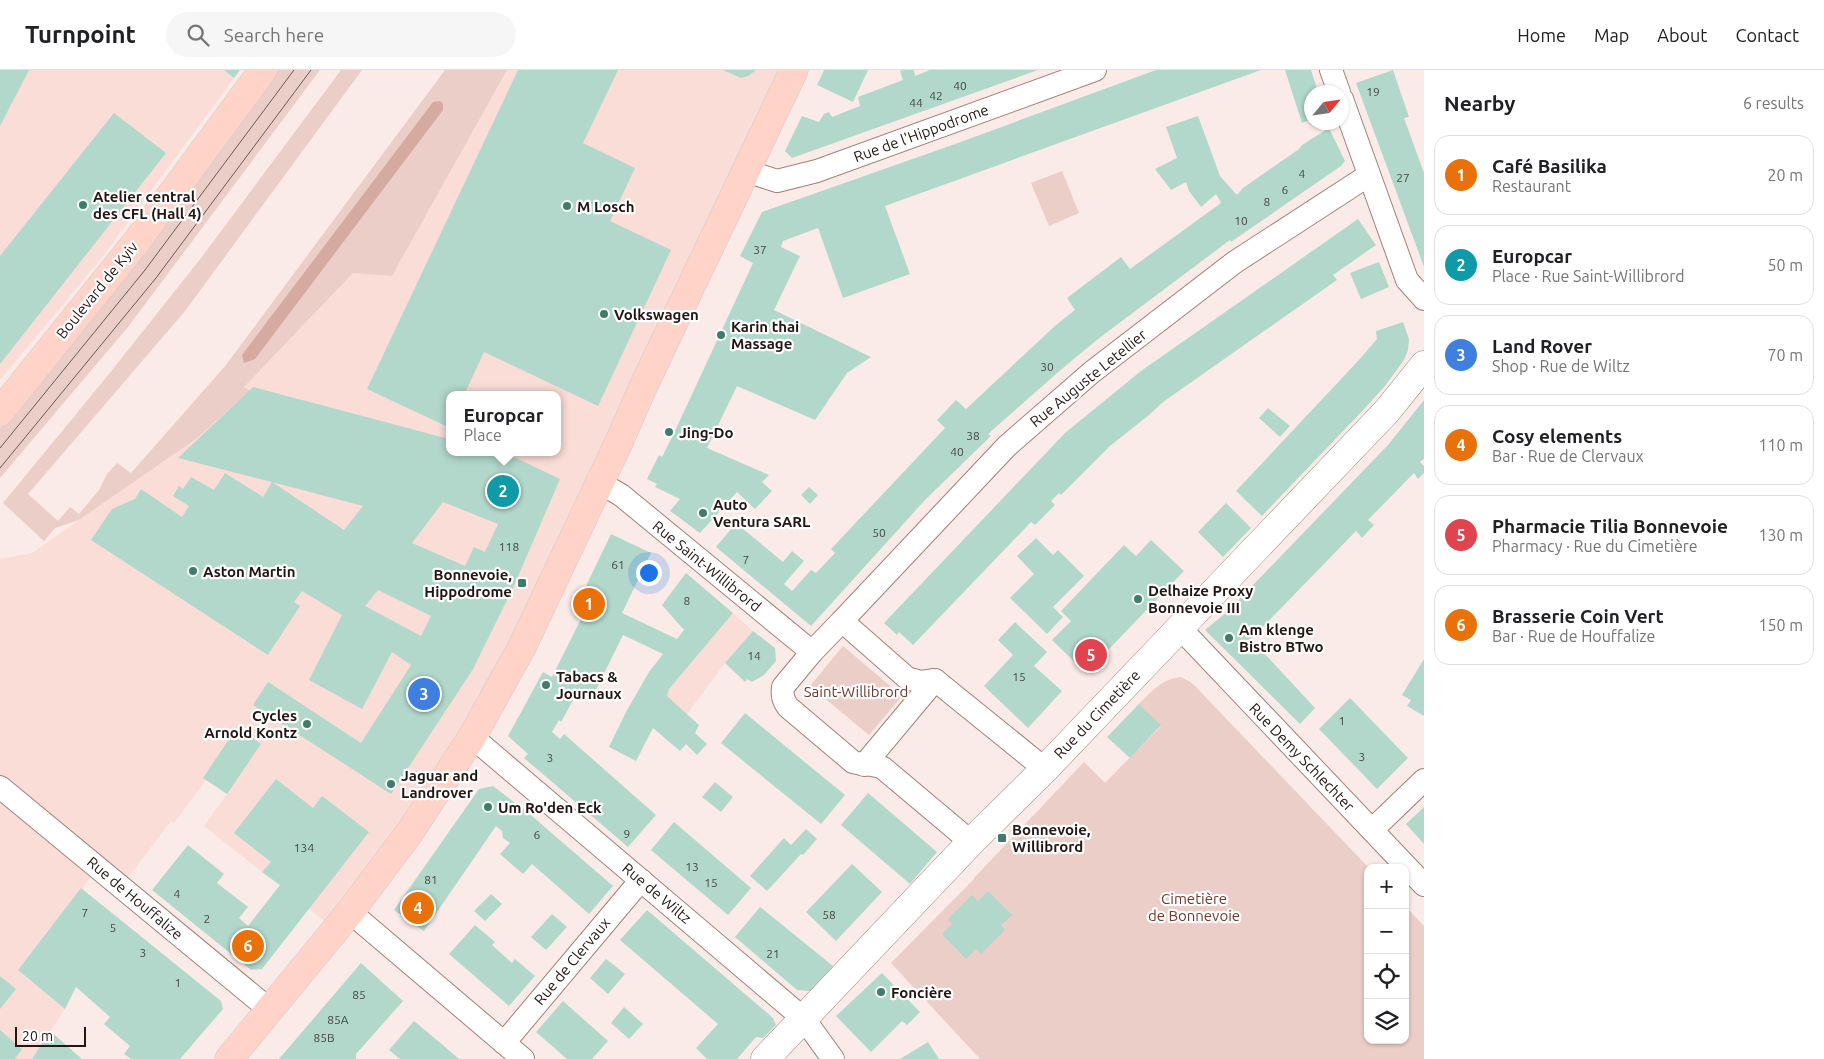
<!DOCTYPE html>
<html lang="en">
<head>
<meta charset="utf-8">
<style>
  :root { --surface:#fff; --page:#f6f6f6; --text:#202124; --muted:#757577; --line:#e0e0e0; --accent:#3e7d6b }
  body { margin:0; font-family:Ubuntu,sans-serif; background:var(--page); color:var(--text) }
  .controls { position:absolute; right:15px; bottom:15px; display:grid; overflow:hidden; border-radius:10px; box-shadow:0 1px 4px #0004 }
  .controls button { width:45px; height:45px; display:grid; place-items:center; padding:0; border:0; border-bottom:1px solid var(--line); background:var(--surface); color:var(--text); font:25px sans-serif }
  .compass { position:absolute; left:1304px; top:15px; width:45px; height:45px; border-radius:50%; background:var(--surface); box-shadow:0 1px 4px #0004; rotate:61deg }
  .scale { position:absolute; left:15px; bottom:12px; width:71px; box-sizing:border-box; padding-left:5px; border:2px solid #231613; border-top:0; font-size:14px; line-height:18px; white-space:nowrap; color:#231613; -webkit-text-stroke:4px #fff; paint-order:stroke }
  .you { position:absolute; left:648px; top:502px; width:18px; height:18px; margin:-12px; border:4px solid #fff; border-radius:50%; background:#1a73e8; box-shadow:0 0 0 8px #1a73e833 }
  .badge { display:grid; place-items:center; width:32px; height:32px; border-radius:50%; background:var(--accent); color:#fff; font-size:16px; font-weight:700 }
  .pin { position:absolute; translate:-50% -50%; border:2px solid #fff; box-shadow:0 1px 5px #0006 }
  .popup { position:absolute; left:446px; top:321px; width:115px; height:65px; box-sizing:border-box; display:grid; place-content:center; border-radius:10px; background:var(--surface); filter:drop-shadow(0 1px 4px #0005); font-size:16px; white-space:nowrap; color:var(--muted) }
  .popup b { font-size:19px; color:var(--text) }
  .popup::after { content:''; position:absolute; left:50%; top:100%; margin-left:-10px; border:10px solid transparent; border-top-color:var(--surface) }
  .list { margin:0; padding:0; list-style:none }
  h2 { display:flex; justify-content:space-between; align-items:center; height:65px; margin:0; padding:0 20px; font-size:21px }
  h2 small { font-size:16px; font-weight:400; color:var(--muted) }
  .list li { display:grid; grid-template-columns:32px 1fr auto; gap:15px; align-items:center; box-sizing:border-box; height:80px; margin:0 10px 10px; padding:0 10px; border:1px solid var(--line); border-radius:15px }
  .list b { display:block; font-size:19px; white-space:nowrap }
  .list p { margin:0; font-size:16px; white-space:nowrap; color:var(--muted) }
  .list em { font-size:16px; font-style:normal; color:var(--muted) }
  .icon { flex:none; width:28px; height:28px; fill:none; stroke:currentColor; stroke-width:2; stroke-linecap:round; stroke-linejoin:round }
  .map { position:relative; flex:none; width:1424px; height:989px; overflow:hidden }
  header { display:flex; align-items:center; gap:30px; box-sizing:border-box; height:70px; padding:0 25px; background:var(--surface); border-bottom:1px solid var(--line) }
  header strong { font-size:24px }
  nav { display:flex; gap:28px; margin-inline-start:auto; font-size:18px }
  .search { width:350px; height:45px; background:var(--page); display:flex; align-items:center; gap:12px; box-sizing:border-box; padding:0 18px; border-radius:28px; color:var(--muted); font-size:19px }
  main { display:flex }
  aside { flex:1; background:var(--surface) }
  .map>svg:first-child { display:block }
  .built { fill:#f9ddd6; fill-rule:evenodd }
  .green { fill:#eacec7 }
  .water { fill:#d5aba1 }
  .building { fill:#b2d8cb; fill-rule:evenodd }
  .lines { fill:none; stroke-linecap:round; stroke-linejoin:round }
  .street-casing { stroke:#a28178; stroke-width:24 }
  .secondary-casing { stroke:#a28178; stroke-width:29 }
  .primary-casing { stroke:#cfcccb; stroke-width:29 }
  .street { stroke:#fff; stroke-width:22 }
  .secondary { stroke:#fff; stroke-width:28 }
  .primary { stroke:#ffd3c8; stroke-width:28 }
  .tram { stroke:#695b58; stroke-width:1 }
  .poi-dot { fill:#3e7d6b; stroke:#fff; stroke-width:2 }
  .labels { text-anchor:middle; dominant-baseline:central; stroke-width:4.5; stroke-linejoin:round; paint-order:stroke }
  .number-label { font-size:12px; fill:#474641 }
  .street-label { font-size:15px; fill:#231613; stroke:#fff }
  .poi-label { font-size:15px; font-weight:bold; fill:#231613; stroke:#fff; text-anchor:start }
  .park-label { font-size:15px; fill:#70382c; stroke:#fff }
</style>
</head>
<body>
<header>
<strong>Turnpoint</strong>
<div class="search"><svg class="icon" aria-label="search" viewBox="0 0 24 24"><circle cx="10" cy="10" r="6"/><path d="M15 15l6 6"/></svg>Search here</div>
<nav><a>Home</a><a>Map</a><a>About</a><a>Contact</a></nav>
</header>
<main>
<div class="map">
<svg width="1424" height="989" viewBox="0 0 1424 989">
  <rect width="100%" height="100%" fill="#fbebe8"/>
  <g class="built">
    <path d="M0 0H240L100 190 0 310Z"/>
    <path d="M507 0H794L544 531 336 860 204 756 227 724 206 710 174 753 171 751 121 817 98 798 18 900 65 939 32 989H0V489L32 483 196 369 250 319 244 317 353 203 392 206ZM449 325H557V382H449Z"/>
    <path d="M733 543 753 561 725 593 687 644 667 626 669 619Z"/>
  </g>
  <g class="green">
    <path d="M278 0H320L128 257 0 408V358L76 266 190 119Z"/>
    <path d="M341 0H362L185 241 28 424 58 451 70 437 79 444 99 420 107 404 117 393 131 403 226 295 445 0H507L392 206 353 203 244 317 250 320 196 369 79 450 55 458 44 471 3 433 113 299 201 188Z"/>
    <path d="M1062 101 1079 143 1049 156 1031 113Z"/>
    <path d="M843 576 902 626 869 665 810 616Z"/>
    <path d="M1181 607 1192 613 1369 798 1368 970H1405V836L1424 856V989H980L891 893 974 809V808L1084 692 1105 713 1161 656 1139 634C1152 621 1162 609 1181 607Z"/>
  </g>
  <path class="water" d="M440 31 443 34V40L255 289 244 293 242 285 433 32Z"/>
  <g class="building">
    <path d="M0 0H29L0 56Z"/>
    <path d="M224 0H240L234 8Z"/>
    <path d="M518 0H618L583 73 635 98 610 151 671 180 598 336 484 282 464 325H449L448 357 367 319Z"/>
    <path d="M723 0H756L748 6 741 8Z"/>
    <path d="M824 0H868L853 32 817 15Z"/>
    <path d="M903 0H914L915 6 930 0H1038L792 88 785 81 802 46 819 52 824 44 829 42 832 47 860 36 858 27 903 10 900 1Z"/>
    <path d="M1156 0H1261L885 136 910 204 843 228 818 158 783 171 781 177 800 186 774 240 871 287 847 303 815 350 737 316 707 378 769 405 762 412 772 421 755 439 737 422 700 463 670 441 680 429 655 417 657 414 647 409 659 385 662 387 674 363 753 193 740 186 762 142 958 73Z"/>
    <path d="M1285 0H1311L1318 22H1312V49L1302 53Z"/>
    <path d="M1393 0 1409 47 1404 48 1424 103V197L1356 13Z"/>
    <path d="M114 43 166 83 0 294V186Z"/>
    <path d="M1198 46 1220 106 1237 125 1243 118 1299 79 1302 75 1329 58 1345 91 1341 96 1231 172 1230 170 1098 269 1063 298 988 364 991 366 926 429 811 556 716 477 736 453 783 492 792 481 804 491 784 514 792 521 811 500 816 503 835 483 831 479 945 358 937 350 956 330 966 339 1056 255 1075 240 1067 228 1121 187 1130 199 1221 133 1216 124 1201 137 1189 121 1186 112 1171 120 1155 99 1177 88 1166 57Z"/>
    <path d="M1358 149 1376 175 1333 205 1337 210 1163 332 1149 345 1110 376 1061 425 1059 423 1051 431 1055 435 1035 455 1031 452 913 575 899 562 897 565 884 553 1065 363 1141 301Z"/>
    <path d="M1379 192 1389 217 1361 229 1350 203Z"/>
    <path d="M1403 252 1409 269 1408 280 1404 290 1385 316 1365 338 1262 446 1236 421 1358 291 1377 269 1376 261Z"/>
    <path d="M253 317 449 369V382H503L560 409 513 518 473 599 391 724 253 635 268 612 361 673 411 595 392 582 362 639 309 610 342 545 302 521 294 532 300 536 268 585 91 470 112 439 135 429 141 419 182 447 189 436 173 426 179 416 183 419 191 407 214 420 225 403 263 427 272 412 178 388ZM272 412 363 436 344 460ZM443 432 498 454 485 482 474 477 465 496 412 473ZM378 520 431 546 421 566 365 536Z"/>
    <path d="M1424 330V389L1420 392 1424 396V403L1418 409 1414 403 1368 450 1374 455 1362 468 1356 461 1251 569 1315 638 1300 654 1205 560 1227 542 1388 375Z"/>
    <path d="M1268 338 1290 356 1280 367 1259 348Z"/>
    <path d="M809 417 818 425 810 434 801 425Z"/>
    <path d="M1226 433 1251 458 1223 487 1198 462Z"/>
    <path d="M611 464 651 483 622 543 677 569 684 560 662 535 686 503 733 543 669 619 667 626 699 655 695 663 707 674 697 685 686 674 680 681 653 658 636 691 609 677 626 642 649 602 663 584 623 565 592 628 578 621 561 652 559 650 552 662 560 669 564 664 656 745 628 777 524 688 528 684 508 666 543 602 552 607 583 545 574 541Z"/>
    <path d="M1036 468 1053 485 1058 480 1084 506 1053 537 1063 547 1047 564 1010 528 1034 504 1017 486Z"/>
    <path d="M1151 470 1184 501 1086 603 1052 570 1071 551 1061 541 1124 475 1136 486Z"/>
    <path d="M1015 552 1047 582 1034 596 1062 621 1028 658 984 616 1013 585 998 570Z"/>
    <path d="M753 561 775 578 776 591 764 605 752 612 747 609 745 612 725 593Z"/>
    <path d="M1424 589V646L1407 636 1411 630 1402 625Z"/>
    <path d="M1350 628 1408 688 1377 719 1319 659Z"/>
    <path d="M1139 634 1161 655 1130 688 1107 667Z"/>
    <path d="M745 643 845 725 821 754 721 673Z"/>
    <path d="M237 657 261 674 227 724 203 708Z"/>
    <path d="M276 709 313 738 322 726 369 762 262 899 251 900 152 820 188 775 224 804 217 813 248 837 239 848 248 856 280 815 262 802 271 792 234 763Z"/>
    <path d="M715 712 733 727 721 742 702 727Z"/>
    <path d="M493 716 532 746 613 816 589 844 532 794 523 804 500 784 510 773 503 768 502 761 496 756 424 861 394 840 479 719Z"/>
    <path d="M868 723 937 782 910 814 841 755Z"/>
    <path d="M1424 737V774L1406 754Z"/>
    <path d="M674 752 751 818 728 845 651 780Z"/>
    <path d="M806 759 817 769 803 785 801 784 767 821 750 806 784 768 791 775Z"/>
    <path d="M852 794 882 822 836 871 806 842Z"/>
    <path d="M81 818 221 931 223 939 180 989H131L124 984 130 976 104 954 110 947 76 917 65 939 18 900Z"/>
    <path d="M988 821 1012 845 1001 855 1005 860 981 884 976 879 966 889 942 864 952 854 948 849 972 825 978 831Z"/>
    <path d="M491 824 502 834 485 851 474 841Z"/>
    <path d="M760 837 833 896 810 921 797 920 735 867Z"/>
    <path d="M647 840 773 948 776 955 763 968 756 967 737 989H707L696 978 718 954 620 870Z"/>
    <path d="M552 844 567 857 546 880 531 867Z"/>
    <path d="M475 855 495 872 492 875 512 893 515 889 535 906 509 936 449 884Z"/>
    <path d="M606 889 625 904 608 924 590 908Z"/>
    <path d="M361 893 403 931 356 984V989H279Z"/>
    <path d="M882 903 920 942 907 955 902 951 871 982 836 946Z"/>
    <path d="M0 906 16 919 0 939Z"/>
    <path d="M563 931 608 971 592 989H567L536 962Z"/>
    <path d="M624 937 643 954 629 969 611 953Z"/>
    <path d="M414 951 438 971 459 989H400L389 980Z"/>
    <path d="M0 960 22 979 15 989H0Z"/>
    <path d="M50 961 82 989H32Z"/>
    <path d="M928 972 939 989H900Z"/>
  </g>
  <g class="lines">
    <g class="street-casing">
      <g id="street">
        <path d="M1331 0 1339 22"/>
        <path d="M1342 29 1407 210 1424 229"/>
        <path d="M746 101 777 111 817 101 1095 0"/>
        <path d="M600 413 621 425 812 582 842 551 907 608 921 612 935 610 1045 699"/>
        <path d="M842 551 1007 376 1092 302 1235 192 1369 105"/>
        <path d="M1180 558 1424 815"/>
        <path d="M812 582 783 617C782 626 783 630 788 637L853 692C863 695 873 694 883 698L971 772"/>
        <path d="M472 667 804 949 833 989"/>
        <path d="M864 695 935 610"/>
        <path d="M0 717 270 940"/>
        <path d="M1372 760 1424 710"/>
        <path d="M350 842 523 989"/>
        <path d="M504 973 641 810"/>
      </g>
    </g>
    <g class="secondary-casing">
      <path id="secondary" d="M765 989 971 772 1045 699 1387 341 1424 295"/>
    </g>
    <g class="primary-casing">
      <g id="primary">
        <path d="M0 342 137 171 263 0"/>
        <path d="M229 989 350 842 410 762 472 667 522 577 619 372 644 315 794 0"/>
      </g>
    </g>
    <use href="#street" class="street"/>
    <use href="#secondary" class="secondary"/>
    <use href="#primary" class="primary"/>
    <g class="tram">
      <path d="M0 378 145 200 294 0"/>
      <path d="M0 398 156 208 311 0"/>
    </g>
  </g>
  <g class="poi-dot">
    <circle cx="83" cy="135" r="5"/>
    <circle cx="567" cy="136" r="5"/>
    <circle cx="604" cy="244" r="5"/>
    <circle cx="721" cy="265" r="5"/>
    <circle cx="669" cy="362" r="5"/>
    <circle cx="703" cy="443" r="5"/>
    <circle cx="193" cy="501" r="5"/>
    <rect x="517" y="508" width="10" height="10" rx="2.5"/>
    <circle cx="1138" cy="529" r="5"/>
    <circle cx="1229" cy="568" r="5"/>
    <circle cx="546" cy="615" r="5"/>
    <circle cx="307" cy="654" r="5"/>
    <circle cx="391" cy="714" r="5"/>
    <circle cx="488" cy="737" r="5"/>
    <rect x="997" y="763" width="10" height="10" rx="2.5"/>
    <circle cx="881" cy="922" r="5"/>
  </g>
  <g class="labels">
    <g class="number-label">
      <text x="960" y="15">40</text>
      <text x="1373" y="21">19</text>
      <text x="936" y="25">42</text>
      <text x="916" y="32">44</text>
      <text x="1302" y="103">4</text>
      <text x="1403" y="107">27</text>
      <text x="1285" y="119">6</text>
      <text x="1267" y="131">8</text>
      <text x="1241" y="150">10</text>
      <text x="760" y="179">37</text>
      <text x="1047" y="296">30</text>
      <text x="973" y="365">38</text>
      <text x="957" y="381">40</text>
      <text x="879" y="462">50</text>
      <text x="509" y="476">118</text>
      <text x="746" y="489">7</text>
      <text x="618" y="494">61</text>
      <text x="687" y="530">8</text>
      <text x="754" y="585">14</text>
      <text x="1019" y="606">15</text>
      <text x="1342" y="650">1</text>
      <text x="1362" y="686">3</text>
      <text x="550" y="687">3</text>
      <text x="627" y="763">9</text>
      <text x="537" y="764">6</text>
      <text x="304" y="777">134</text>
      <text x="692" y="796">13</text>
      <text x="431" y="809">81</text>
      <text x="711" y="812">15</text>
      <text x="177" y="823">4</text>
      <text x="85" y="842">7</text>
      <text x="829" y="844">58</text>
      <text x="207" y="848">2</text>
      <text x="113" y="857">5</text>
      <text x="143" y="882">3</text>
      <text x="773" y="883">21</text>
      <text x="178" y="912">1</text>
      <text x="359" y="924">85</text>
      <text x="338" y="949">85A</text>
      <text x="324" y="967">85B</text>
    </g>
    <g class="street-label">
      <text transform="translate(921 63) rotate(-20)">Rue de l'Hippodrome</text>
      <text transform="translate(97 220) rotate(-51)">Boulevard de Kyiv</text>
      <text transform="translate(1088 308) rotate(-39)">Rue Auguste Letellier</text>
      <text transform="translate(707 496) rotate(39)">Rue Saint-Willibrord</text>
      <text transform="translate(1097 644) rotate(-46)">Rue du Cimetière</text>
      <text transform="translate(1302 687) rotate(46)">Rue Demy Schlechter</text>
      <text transform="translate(657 823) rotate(40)">Rue de Wiltz</text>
      <text transform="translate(135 828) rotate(40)">Rue de Houffalize</text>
      <text transform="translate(572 891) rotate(-50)">Rue de Clervaux</text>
    </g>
    <g class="poi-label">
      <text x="93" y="126">Atelier central<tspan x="93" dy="17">des CFL (Hall 4)</tspan></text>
      <text x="577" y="136">M Losch</text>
      <text x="614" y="244">Volkswagen</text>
      <text x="731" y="256">Karin thai<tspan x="731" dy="17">Massage</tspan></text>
      <text x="679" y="362">Jing-Do</text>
      <text x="713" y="434">Auto<tspan x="713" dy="17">Ventura SARL</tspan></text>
      <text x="203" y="501">Aston Martin</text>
      <text x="512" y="504" text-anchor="end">Bonnevoie,<tspan x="512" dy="17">Hippodrome</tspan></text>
      <text x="1148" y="520">Delhaize Proxy<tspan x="1148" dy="17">Bonnevoie III</tspan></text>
      <text x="1239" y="559">Am klenge<tspan x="1239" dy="17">Bistro BTwo</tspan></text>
      <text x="556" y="606">Tabacs &amp;<tspan x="556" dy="17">Journaux</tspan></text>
      <text x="297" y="645" text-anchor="end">Cycles<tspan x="297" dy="17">Arnold Kontz</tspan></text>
      <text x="401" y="705">Jaguar and<tspan x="401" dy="17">Landrover</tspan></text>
      <text x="498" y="737">Um Ro'den Eck</text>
      <text x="1012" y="759">Bonnevoie,<tspan x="1012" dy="17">Willibrord</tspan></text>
      <text x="891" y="922">Foncière</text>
    </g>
    <g class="park-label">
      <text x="856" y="621">Saint-Willibrord</text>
      <text x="1194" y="828">Cimetière<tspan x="1194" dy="17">de Bonnevoie</tspan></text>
    </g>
  </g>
</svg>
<div class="controls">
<button>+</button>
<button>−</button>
<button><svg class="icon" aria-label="locate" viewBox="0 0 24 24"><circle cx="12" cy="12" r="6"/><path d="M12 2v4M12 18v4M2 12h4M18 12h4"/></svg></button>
<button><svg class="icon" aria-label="layers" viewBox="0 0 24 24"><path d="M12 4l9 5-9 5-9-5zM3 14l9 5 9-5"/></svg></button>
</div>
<svg class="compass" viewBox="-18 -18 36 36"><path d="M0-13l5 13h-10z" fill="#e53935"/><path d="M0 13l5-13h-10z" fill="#757577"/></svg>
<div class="scale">20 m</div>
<div class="you"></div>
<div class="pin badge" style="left:589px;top:534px;background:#e8710a">1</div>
<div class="pin badge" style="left:503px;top:421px;background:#0f9aa8">2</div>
<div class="popup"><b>Europcar</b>Place</div>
<div class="pin badge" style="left:424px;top:624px;background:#3f7fe0">3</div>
<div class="pin badge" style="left:418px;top:838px;background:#e8710a">4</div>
<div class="pin badge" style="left:1091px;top:585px;background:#e0444e">5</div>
<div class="pin badge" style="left:248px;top:876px;background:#e8710a">6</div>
</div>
<aside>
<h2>Nearby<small>6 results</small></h2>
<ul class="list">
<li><span class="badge" style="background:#e8710a">1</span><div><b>Café Basilika</b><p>Restaurant</p></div><em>20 m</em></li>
<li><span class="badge" style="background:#0f9aa8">2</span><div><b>Europcar</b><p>Place · Rue Saint-Willibrord</p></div><em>50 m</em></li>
<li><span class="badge" style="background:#3f7fe0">3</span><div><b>Land Rover</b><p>Shop · Rue de Wiltz</p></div><em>70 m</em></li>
<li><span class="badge" style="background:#e8710a">4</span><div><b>Cosy elements</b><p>Bar · Rue de Clervaux</p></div><em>110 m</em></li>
<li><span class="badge" style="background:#e0444e">5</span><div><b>Pharmacie Tilia Bonnevoie</b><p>Pharmacy · Rue du Cimetière</p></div><em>130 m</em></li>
<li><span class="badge" style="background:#e8710a">6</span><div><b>Brasserie Coin Vert</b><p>Bar · Rue de Houffalize</p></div><em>150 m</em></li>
</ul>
</aside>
</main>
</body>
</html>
